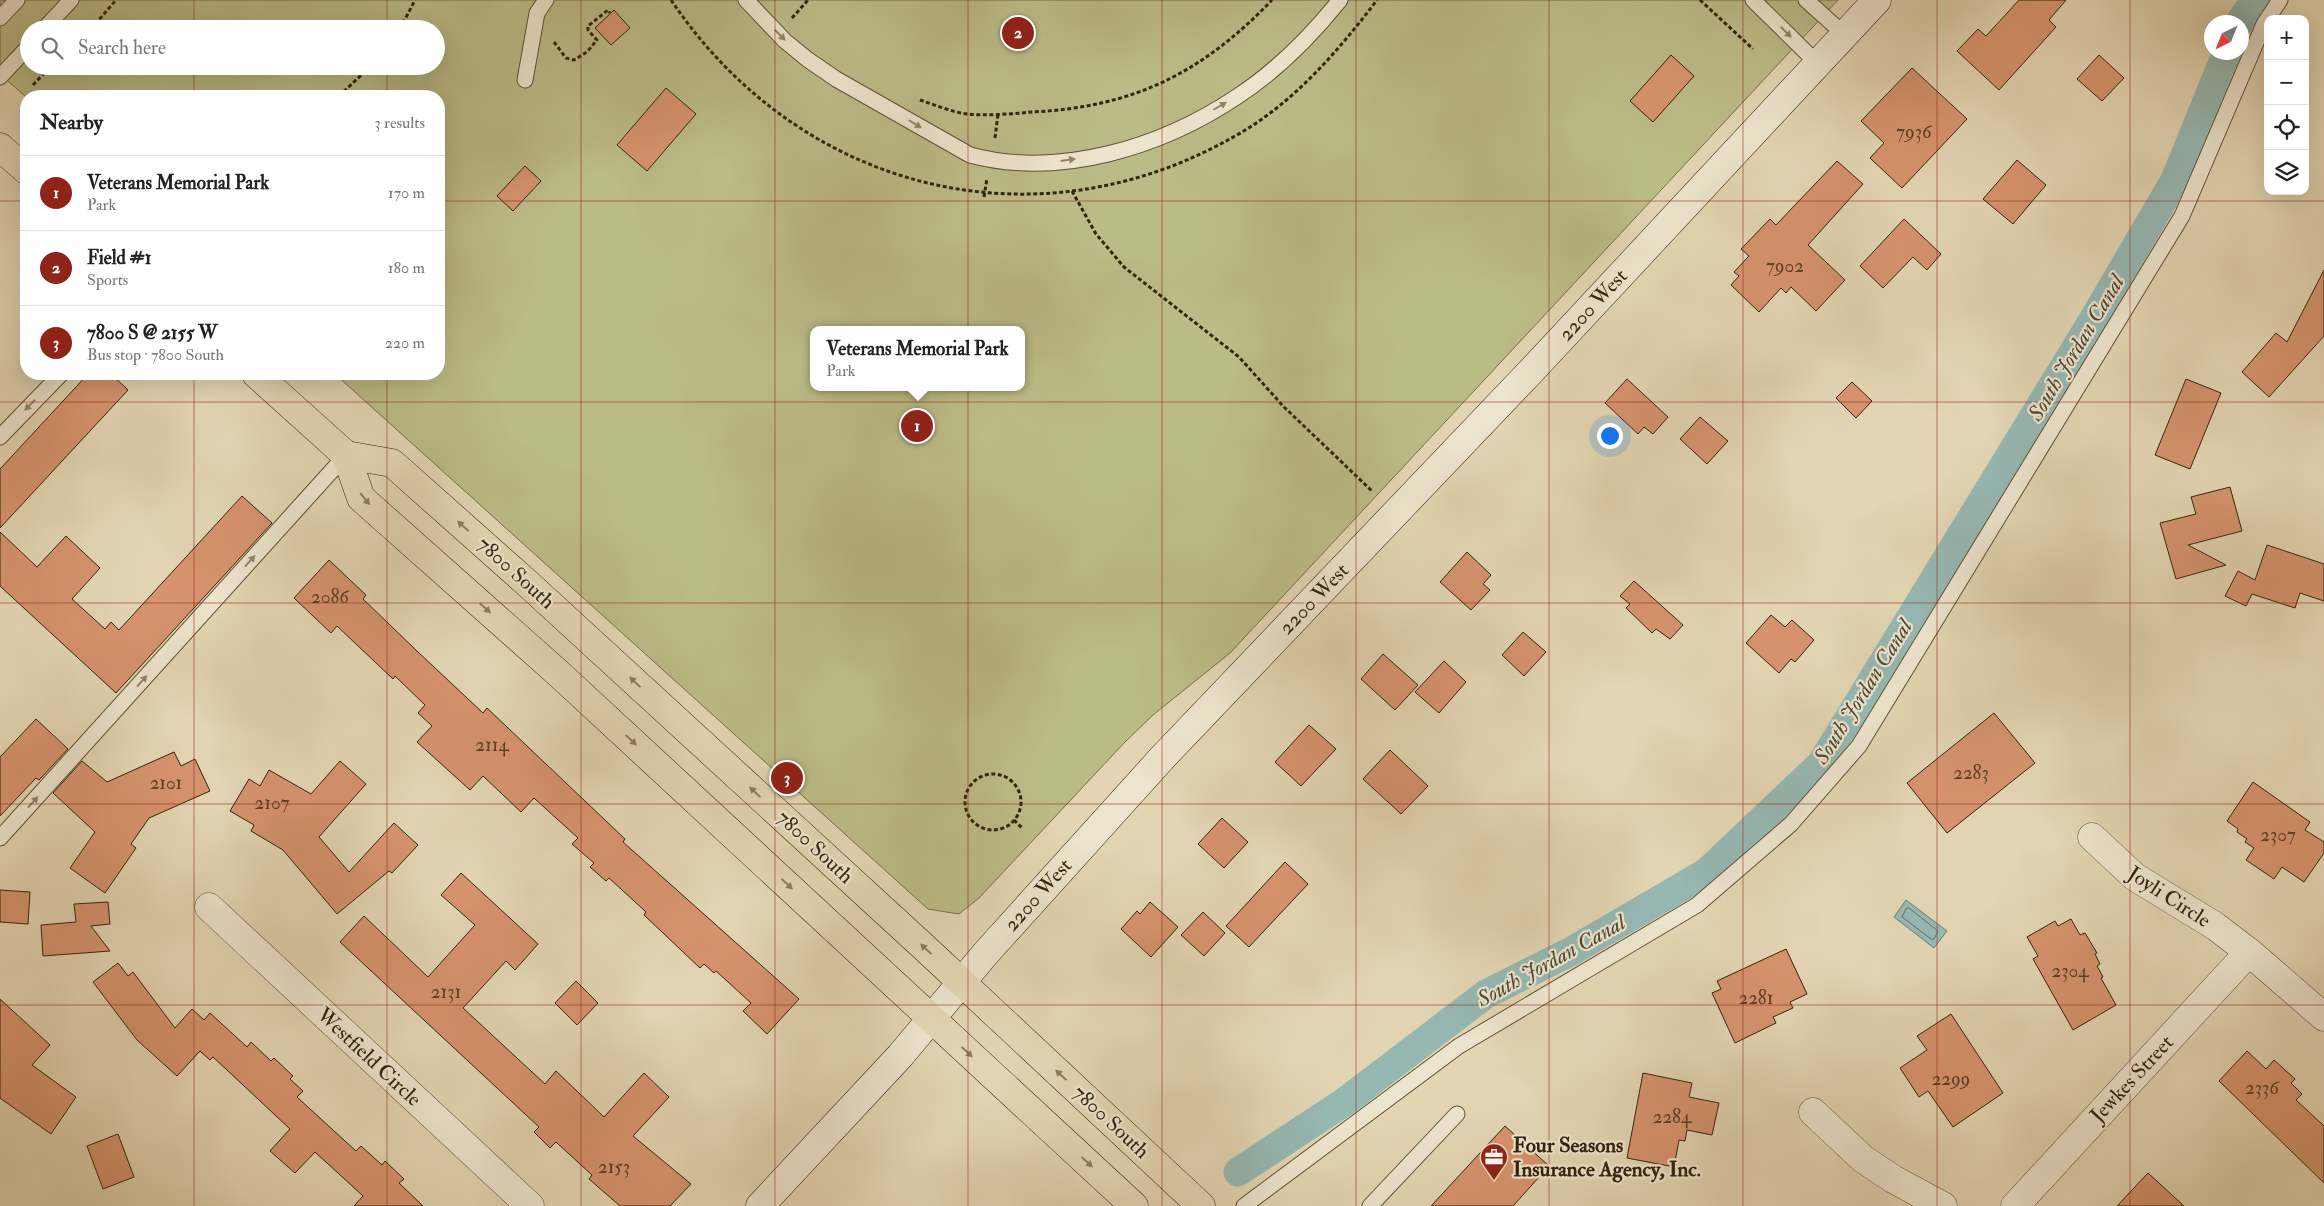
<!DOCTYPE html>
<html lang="en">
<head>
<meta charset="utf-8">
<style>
  :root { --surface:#fff; --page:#f2f2f2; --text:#222; --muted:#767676; --line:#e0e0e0; --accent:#8f2418 }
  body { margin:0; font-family:"IM FELL Double Pica",serif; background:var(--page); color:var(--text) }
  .controls { position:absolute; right:15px; top:15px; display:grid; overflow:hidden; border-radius:10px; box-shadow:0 5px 20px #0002 }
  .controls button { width:45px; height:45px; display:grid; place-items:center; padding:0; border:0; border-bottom:1px solid var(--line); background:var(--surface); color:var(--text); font:25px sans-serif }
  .compass { position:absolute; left:2204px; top:15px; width:45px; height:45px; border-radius:50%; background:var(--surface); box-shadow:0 5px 20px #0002; rotate:223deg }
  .you { position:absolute; left:1609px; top:435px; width:18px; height:18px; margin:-12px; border:4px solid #fff; border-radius:50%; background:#1a73e8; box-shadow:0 0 0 8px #1a73e833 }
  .badge { display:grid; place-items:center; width:32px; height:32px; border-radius:50%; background:var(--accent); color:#fff; font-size:16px; font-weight:700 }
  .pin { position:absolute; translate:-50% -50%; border:2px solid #fff; box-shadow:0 1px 5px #0006 }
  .popup { position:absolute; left:810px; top:326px; width:215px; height:65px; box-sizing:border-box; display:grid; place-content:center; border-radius:10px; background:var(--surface); filter:drop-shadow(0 1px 4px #0005); font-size:16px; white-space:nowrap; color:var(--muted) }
  .popup b { font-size:19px; color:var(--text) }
  .popup::after { content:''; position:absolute; left:50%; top:100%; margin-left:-10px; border:10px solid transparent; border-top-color:var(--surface) }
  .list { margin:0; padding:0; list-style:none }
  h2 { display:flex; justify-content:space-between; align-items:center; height:65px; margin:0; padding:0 20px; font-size:21px }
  h2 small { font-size:16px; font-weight:400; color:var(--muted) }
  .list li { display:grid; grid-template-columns:32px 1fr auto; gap:15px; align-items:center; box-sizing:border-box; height:75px; padding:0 20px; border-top:1px solid var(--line) }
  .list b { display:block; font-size:19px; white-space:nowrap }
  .list p { margin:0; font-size:16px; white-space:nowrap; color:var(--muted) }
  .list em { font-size:16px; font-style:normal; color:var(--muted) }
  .icon { flex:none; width:28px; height:28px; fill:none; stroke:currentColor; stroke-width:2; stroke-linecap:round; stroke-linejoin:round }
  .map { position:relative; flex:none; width:2324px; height:1206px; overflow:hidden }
  .search { position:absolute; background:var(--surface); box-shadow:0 5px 20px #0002; left:20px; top:20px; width:425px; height:55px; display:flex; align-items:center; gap:12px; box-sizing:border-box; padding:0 18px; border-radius:28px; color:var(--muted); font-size:19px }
  .panel { position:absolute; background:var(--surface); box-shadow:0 5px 20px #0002; left:20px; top:90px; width:425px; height:290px; border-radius:20px }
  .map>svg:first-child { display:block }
  .green { fill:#bbbb87; stroke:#776f4a; fill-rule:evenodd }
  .water { fill:#96b8b3; stroke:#6e7c71 }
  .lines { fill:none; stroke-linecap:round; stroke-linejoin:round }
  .shore { stroke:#646e60; stroke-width:1 }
  .canal { stroke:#96b8b3; stroke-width:29 }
  .building { fill:#d6936d; stroke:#33230d }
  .lane-casing { stroke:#5f5036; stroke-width:17 }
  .street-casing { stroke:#5f5036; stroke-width:29 }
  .secondary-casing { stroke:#33230d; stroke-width:29 }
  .primary-casing { stroke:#33230d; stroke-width:29 }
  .path { stroke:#33230d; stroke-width:3; stroke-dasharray:4 2.5; stroke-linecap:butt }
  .lane { stroke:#ede4cd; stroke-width:15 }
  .street { stroke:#ede4cd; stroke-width:28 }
  .secondary { stroke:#ede4cd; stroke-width:28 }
  .primary { stroke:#e3d5b2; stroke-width:28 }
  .oneway { fill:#90846d }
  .oneway2 { fill:#8b7c60 }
  .grid { fill:none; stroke:#8f2418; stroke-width:1; stroke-opacity:0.55 }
  .labels { text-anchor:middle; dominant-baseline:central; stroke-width:4.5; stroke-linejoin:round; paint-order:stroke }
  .number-label { font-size:19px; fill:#5c3f25 }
  .street-label { font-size:21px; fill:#33230d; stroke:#ede4cd }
  .poi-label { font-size:21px; font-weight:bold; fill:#33230d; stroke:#ede4cd; text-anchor:start }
  .water-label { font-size:22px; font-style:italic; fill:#4c4836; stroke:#ede4cd }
</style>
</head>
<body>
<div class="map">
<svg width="2324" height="1206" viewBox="0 0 2324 1206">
  <rect width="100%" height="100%" fill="#e3d5b2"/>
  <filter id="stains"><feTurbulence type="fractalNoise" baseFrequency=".004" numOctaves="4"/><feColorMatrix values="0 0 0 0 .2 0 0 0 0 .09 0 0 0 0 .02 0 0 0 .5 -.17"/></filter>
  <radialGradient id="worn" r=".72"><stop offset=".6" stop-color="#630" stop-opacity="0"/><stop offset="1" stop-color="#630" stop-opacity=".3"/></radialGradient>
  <path class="green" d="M0 0H1838L1230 653 1153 715 1125 742 979 898 959 914 928 909 335 374H439V96L26 97 0 74ZM29 29H436V66H29ZM813 330H1021V387H813Z"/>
  <path class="water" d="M1906 900 1947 931 1934 948 1894 917Z"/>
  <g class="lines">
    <path class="shore" d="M1909 908 1938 931 1934 939H1931L1902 917 1906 909Z"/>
    <g class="canal">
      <path d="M2240 22 2255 0"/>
      <path d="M1238 1172 1343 1103 1486 994 1570 952 1707 872 1821 764 2093 320 2175 180 2227 52"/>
    </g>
  </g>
  <g class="building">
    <path d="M2019 0H2066L2049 20 2056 27 1999 90 1957 51 1978 29 1986 36Z"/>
    <path d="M614 10 630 28 611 45 595 28Z"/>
    <path d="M1671 55 1694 76 1653 122 1630 101Z"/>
    <path d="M2099 55 2124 78 2102 101 2077 79Z"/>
    <path d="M1912 68 1967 119 1902 188 1870 158 1884 143 1861 121Z"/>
    <path d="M666 88 696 114 647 171 617 145Z"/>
    <path d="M2017 160 2046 185 2013 224 1983 199Z"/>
    <path d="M1837 161 1863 184 1808 245 1845 280 1816 311 1791 287 1786 293 1781 288 1759 312 1731 285 1739 276 1734 272 1749 256 1741 249 1770 219 1776 225Z"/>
    <path d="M525 166 541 181 513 211 497 196Z"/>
    <path d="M1904 219 1941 254 1927 270 1913 257 1883 288 1860 266Z"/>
    <path d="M2324 270V336L2269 397 2242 372 2276 333 2287 342Z"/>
    <path d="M88 374H111L128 390 0 528V469Z"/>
    <path d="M1627 379 1668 417 1653 434 1644 427 1638 434 1605 403Z"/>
    <path d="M2186 379 2221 393 2190 469 2155 455Z"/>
    <path d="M1852 382 1872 401 1856 418 1836 398Z"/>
    <path d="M1700 417 1728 441 1707 464 1680 439Z"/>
    <path d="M2230 487 2242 531 2188 545 2226 565 2176 579 2160 523 2196 514 2191 497Z"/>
    <path d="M242 496 272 523 116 693 0 586V532L37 567 66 536 100 568 72 599 105 629 111 622 119 630Z"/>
    <path d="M2267 545 2324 564V601L2300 593 2295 608 2252 594 2246 606 2225 596 2238 571 2255 580Z"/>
    <path d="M1467 552 1491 575 1483 584 1490 590 1471 610 1440 582Z"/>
    <path d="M329 560 366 595 363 599 418 652 483 713 487 708 625 839 623 842 799 999 767 1034 743 1011 751 1003 716 971 714 973 704 964 700 968 644 915 646 912 609 878 606 881 590 867 594 863 572 844 578 838 534 798 521 812 483 776 470 790 417 742 432 726 418 713 425 705 395 676 393 679 337 626 331 633 294 598Z"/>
    <path d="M1634 581 1683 625 1670 639 1656 629 1652 633 1626 608 1630 604 1620 596Z"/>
    <path d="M1771 615 1785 627 1792 620 1814 640 1795 662 1791 659 1779 673 1746 643Z"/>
    <path d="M1523 632 1546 652 1524 676 1502 655Z"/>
    <path d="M1383 654 1418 685 1395 710 1361 679Z"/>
    <path d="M1444 661 1466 682 1439 713 1415 692Z"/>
    <path d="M1994 713 2035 763 1947 833 1907 783Z"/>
    <path d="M36 719 68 749 39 780 36 778 0 816V757Z"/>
    <path d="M1309 725 1336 749 1301 786 1275 762Z"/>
    <path d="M1390 750 1428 786 1401 814 1363 779Z"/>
    <path d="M174 752 181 766 195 759 210 791 149 818 131 844 136 848 105 893 70 868 95 832 53 793 82 761 107 782Z"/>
    <path d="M340 761 366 784 319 837 349 872 394 823 418 845 392 873 389 871 337 914 283 850 251 831 254 825 230 811 249 779 260 786 269 770 311 794Z"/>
    <path d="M2253 782 2310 822 2305 830 2324 842V853L2304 882 2282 867 2274 879 2246 860 2254 848 2245 842 2247 839 2237 832 2238 829 2227 821Z"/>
    <path d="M1222 818 1248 842 1224 868 1198 844Z"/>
    <path d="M1285 862 1308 884 1249 947 1226 926Z"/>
    <path d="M461 873 538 944 515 970 506 961 463 1008 545 1084 556 1071 604 1117 644 1073 669 1097 633 1136 691 1184 670 1206H620L589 1179 592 1175 556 1142 550 1148 534 1132 539 1127 340 942 364 916 428 977 475 925 441 895Z"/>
    <path d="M0 890 30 892 28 924 0 922Z"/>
    <path d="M108 902 110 924 91 926 110 951 43 956 41 925 76 922 74 904Z"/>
    <path d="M1150 902 1178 927 1151 957 1121 929 1137 911 1140 914Z"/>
    <path d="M1203 912 1225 933 1204 956 1181 935Z"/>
    <path d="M2071 919 2080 935 2085 933 2097 953 2095 954 2100 964 2097 966 2103 977 2101 978 2116 1005 2073 1030 2033 959 2038 956 2027 937 2055 921 2058 926Z"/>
    <path d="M1786 949 1807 994 1790 1002 1793 1008 1773 1017 1776 1023 1735 1043 1712 993 1721 989 1717 981Z"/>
    <path d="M118 963 128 976 133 972 175 1028 192 1009 204 1020 210 1013 247 1047 251 1042 271 1061 274 1058 293 1076 290 1079 303 1091 297 1097 356 1151 361 1146 382 1165 385 1161 404 1179 399 1183 423 1206H354L363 1196 315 1152 295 1173 270 1151 290 1129 213 1057 210 1060 200 1051 177 1076 137 1040 93 982Z"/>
    <path d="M576 981 598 1003 577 1025 555 1003Z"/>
    <path d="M0 999 50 1045 32 1065 76 1097 51 1134 0 1098Z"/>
    <path d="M1951 1014 2003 1093 1953 1127 1928 1091 1919 1097 1900 1068 1927 1050 1917 1036Z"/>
    <path d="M2247 1051 2266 1069 2274 1060 2295 1079 2291 1083 2302 1094 2296 1100 2324 1126V1183L2219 1081Z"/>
    <path d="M1643 1073 1692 1083 1689 1097 1719 1103 1712 1135 1687 1130 1685 1141 1679 1140 1674 1167 1627 1158Z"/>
    <path d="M1505 1126 1549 1166 1513 1206H1431Z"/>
    <path d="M118 1134 134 1177 103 1189 87 1146Z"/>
    <path d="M2148 1173 2184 1206H2117Z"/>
  </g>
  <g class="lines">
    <g class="lane-casing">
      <g id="lane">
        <path d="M746 0 785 41 807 59 836 79 970 155C1060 179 1162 147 1238 96 1276 71 1311 36 1340 0"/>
        <path d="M1753 0 1818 64"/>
        <path d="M1806 0 1845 35"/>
        <path d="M0 18 17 0"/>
        <path d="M44 29 71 0"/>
        <path d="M0 77 29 46"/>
        <path d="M525 80 537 13 546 0"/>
        <path d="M0 437 61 374"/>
        <path d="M0 838 346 455"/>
        <path d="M1244 1206 1459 1046 1697 905 1791 824 1859 746 2182 216 2264 24 2280 0"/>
        <path d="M1370 1206 1457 1114"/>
      </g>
    </g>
    <g class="street-casing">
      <g id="street">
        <path d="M2092 837 2135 877 2215 926 2249 952 2324 1017"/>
        <path d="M209 907 530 1206"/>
        <path d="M1813 1112 1863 1159 1893 1179 1943 1206"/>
        <path d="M2015 1206 2249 952"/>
      </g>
    </g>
    <g class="secondary-casing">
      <path id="secondary" d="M760 1206 900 1056 986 953 1162 758 1534 368 1877 0"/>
    </g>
    <g class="primary-casing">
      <g id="primary">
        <path d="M0 147 26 170"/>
        <path d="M256 374 346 455 361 498 558 673 1134 1206"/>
        <path d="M346 455 392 463 527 583 926 949 1201 1206"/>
      </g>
    </g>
    <g class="path">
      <path d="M671 0C801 193 1040 252 1242 132 1296 100 1339 50 1377 0"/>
      <path d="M1700 0 1753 49"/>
      <path d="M792 18 808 0"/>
      <path d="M91 29 116 0"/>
      <path d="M400 29 415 0"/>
      <path d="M554 42 566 58 574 60 587 52 597 40 588 30V26L608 10 610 13"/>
      <path d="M33 85 51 66"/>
      <path d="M339 96 371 66"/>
      <path d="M920 100C935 105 952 112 967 114 988 116 1011 114 1032 112 1134 107 1202 73 1272 0"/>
      <path d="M995 138 998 114"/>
      <path d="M1072 191 1096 234 1124 267 1239 357 1284 407 1373 492"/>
      <path d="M984 197 987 178"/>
      <circle cx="993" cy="802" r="28"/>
      <path d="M1014 820 1022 828"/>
    </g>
    <use href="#lane" class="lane"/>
    <use href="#street" class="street"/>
    <use href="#secondary" class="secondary"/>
    <use href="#primary" class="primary"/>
  </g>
  <defs><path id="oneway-solid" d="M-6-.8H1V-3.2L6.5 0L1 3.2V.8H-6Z" transform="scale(1.25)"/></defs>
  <g class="oneway">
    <use href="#oneway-solid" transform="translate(1786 32) rotate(45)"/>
    <use href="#oneway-solid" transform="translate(780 35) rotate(45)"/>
    <use href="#oneway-solid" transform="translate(1220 106) rotate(-30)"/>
    <use href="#oneway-solid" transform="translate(915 124) rotate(32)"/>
    <use href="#oneway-solid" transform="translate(1068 160) rotate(-8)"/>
    <use href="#oneway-solid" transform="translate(30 405) rotate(134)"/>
    <use href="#oneway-solid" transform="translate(250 561) rotate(-48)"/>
    <use href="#oneway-solid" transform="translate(142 681) rotate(-48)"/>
    <use href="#oneway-solid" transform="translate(33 802) rotate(-48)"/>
  </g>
  <g class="oneway2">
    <use href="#oneway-solid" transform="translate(365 499) rotate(51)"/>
    <use href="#oneway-solid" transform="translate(463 526) rotate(-138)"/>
    <use href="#oneway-solid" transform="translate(485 608) rotate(42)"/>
    <use href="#oneway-solid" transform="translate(635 682) rotate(-137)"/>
    <use href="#oneway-solid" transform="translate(631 740) rotate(43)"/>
    <use href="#oneway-solid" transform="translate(755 792) rotate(-137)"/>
    <use href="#oneway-solid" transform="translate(787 884) rotate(43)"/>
    <use href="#oneway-solid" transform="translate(926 949) rotate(-137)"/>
    <use href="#oneway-solid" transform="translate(967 1052) rotate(43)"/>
    <use href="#oneway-solid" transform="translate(1061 1075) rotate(-137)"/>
    <use href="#oneway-solid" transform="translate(1087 1162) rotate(43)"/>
  </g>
  <path class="grid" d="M194 0V29M387 0V29M581 0V1206M775 0V1206M968 0V1206M1162 0V1206M1356 0V1206M1549 0V1206M1743 0V1206M1937 0V1206M2130 0V1206M194 66V96M387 66V96M0 201H26M439 201H2324M194 374V1206M387 374V1206M0 402H2324M0 603H2324M0 804H2324M0 1005H2324"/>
  <defs>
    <g id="office-pin" transform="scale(1.4375)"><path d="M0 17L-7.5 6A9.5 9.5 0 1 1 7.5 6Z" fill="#8f2418" stroke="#ede4cd"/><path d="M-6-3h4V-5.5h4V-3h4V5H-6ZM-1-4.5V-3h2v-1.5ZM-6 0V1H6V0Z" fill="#fff"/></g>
  </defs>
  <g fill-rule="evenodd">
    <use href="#office-pin" x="1494" y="1157"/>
  </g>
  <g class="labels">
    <g class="number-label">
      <text x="1914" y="132">7936</text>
      <text x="1785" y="266">7902</text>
      <text x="330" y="597">2086</text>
      <text x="492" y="745">2114</text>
      <text x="1971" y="773">2283</text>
      <text x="166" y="783">2101</text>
      <text x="272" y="803">2107</text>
      <text x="2278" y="835">2307</text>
      <text x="2070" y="971">2304</text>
      <text x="446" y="992">2131</text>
      <text x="1756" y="998">2281</text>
      <text x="1951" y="1079">2299</text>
      <text x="2262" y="1088">2336</text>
      <text x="1672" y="1117">2284</text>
      <text x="614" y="1167">2153</text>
    </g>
    <g class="street-label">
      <text transform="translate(1593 305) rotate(-47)">2200 West</text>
      <text transform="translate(516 573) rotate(42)">7800 South</text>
      <text transform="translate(1314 599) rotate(-46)">2200 West</text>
      <text transform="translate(815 847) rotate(43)">7800 South</text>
      <text transform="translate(1038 895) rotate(-48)">2200 West</text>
      <text transform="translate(2169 897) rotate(33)">Joyli Circle</text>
      <text transform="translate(369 1057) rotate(43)">Westfield Circle</text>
      <text transform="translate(2132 1079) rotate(-47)">Jewkes Street</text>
      <text transform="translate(1111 1122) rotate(43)">7800 South</text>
    </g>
    <g class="poi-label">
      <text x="1513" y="1145">Four Seasons<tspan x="1513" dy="24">Insurance Agency, Inc.</tspan></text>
    </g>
    <g class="water-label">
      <text transform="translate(2076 348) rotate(-59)">South Jordan Canal</text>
      <text transform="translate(1863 692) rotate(-58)">South Jordan Canal</text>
      <text transform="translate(1551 961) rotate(-29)">South Jordan Canal</text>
    </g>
  </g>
  <rect width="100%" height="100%" filter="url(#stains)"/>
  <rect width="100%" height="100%" fill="url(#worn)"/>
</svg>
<div class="controls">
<button>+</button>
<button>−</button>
<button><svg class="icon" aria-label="locate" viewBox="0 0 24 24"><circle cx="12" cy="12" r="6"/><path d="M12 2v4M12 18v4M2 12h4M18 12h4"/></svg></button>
<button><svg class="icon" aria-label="layers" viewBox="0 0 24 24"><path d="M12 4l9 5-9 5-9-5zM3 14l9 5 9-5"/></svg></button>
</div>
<svg class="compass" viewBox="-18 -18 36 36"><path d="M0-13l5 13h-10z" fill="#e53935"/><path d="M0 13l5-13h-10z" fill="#767676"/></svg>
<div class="you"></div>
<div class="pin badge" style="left:917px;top:426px">1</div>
<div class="popup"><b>Veterans Memorial Park</b>Park</div>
<div class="pin badge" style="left:1018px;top:33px">2</div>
<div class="pin badge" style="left:787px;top:778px">3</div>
<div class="search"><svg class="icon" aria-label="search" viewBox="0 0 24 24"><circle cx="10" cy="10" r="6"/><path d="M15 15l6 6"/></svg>Search here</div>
<section class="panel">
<h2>Nearby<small>3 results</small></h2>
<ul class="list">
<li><span class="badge">1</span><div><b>Veterans Memorial Park</b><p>Park</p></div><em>170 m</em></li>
<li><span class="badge">2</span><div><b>Field #1</b><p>Sports</p></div><em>180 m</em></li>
<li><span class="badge">3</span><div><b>7800 S @ 2155 W</b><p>Bus stop · 7800 South</p></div><em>220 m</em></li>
</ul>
</section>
</div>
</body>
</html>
